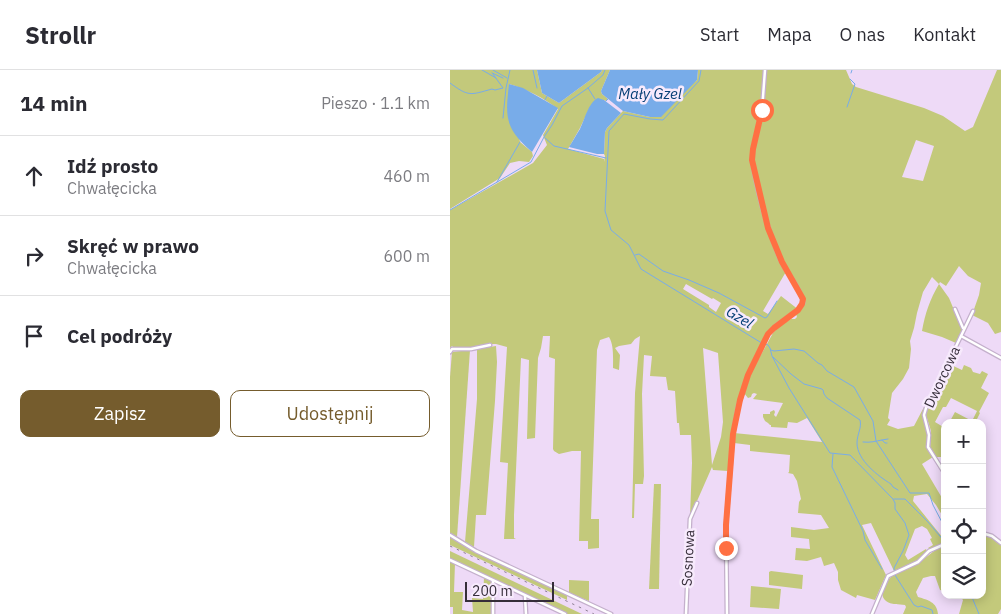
<!DOCTYPE html>
<html lang="pl">
<head>
<meta charset="utf-8">
<style>
  :root { --surface:#fff; --page:#f2f2f3; --text:#2b2b33; --muted:#7c7c81; --line:#e1e1e2; --accent:#755c2d }
  body { margin:0; font-family:"IBM Plex Sans",sans-serif; background:var(--page); color:var(--text) }
  .controls { position:absolute; right:15px; bottom:15px; display:grid; overflow:hidden; border-radius:10px; box-shadow:0 2px 12px #0003 }
  .controls button { width:45px; height:45px; display:grid; place-items:center; padding:0; border:0; border-bottom:1px solid var(--line); background:var(--surface); color:var(--text); font:25px sans-serif }
  .scale { position:absolute; left:15px; bottom:12px; width:89px; box-sizing:border-box; padding-left:5px; border:2px solid #352d39; border-top:0; font-size:14px; line-height:18px; white-space:nowrap; color:#352d39; -webkit-text-stroke:4px #f7eafc; paint-order:stroke }
  .stop { position:absolute; width:15px; height:15px; margin:-11px; border:4px solid #ff7043; border-radius:50%; background:#fff }
  .stop.end { background:#ff7043; border-color:#fff; box-shadow:0 1px 5px #0008 }
  .list { margin:0; padding:0; list-style:none }
  h2 { display:flex; justify-content:space-between; align-items:center; height:65px; margin:0; padding:0 20px; font-size:21px }
  h2 small { font-size:16px; font-weight:400; color:var(--muted) }
  .list li { display:grid; grid-template-columns:32px 1fr auto; gap:15px; align-items:center; box-sizing:border-box; height:80px; padding:0 20px; border-top:1px solid var(--line) }
  .list b { display:block; font-size:19px; white-space:nowrap }
  .list p { margin:0; font-size:16px; white-space:nowrap; color:var(--muted) }
  .list em { font-size:16px; font-style:normal; color:var(--muted) }
  .actions { display:flex; gap:10px; padding:15px 20px }
  .actions a { flex:1; padding:11px 0; border:1px solid var(--accent); border-radius:10px; text-align:center; font-size:18px; color:var(--accent) }
  .actions .main { background:var(--accent); color:#fff }
  .icon { flex:none; width:28px; height:28px; fill:none; stroke:currentColor; stroke-width:2; stroke-linecap:round; stroke-linejoin:round }
  .map { position:relative; flex:none; width:551px; height:544px; overflow:hidden }
  header { display:flex; align-items:center; gap:30px; box-sizing:border-box; height:70px; padding:0 25px; background:var(--surface); border-bottom:1px solid var(--line) }
  header strong { font-size:24px }
  nav { display:flex; gap:28px; margin-inline-start:auto; font-size:18px }
  main { display:flex }
  aside { flex:1; background:var(--surface) }
  .map>svg:first-child { display:block }
  .green { fill:#c3c97b; fill-rule:evenodd }
  .water { fill:#78ace9 }
  .lines { fill:none; stroke-linecap:round; stroke-linejoin:round }
  .stream { stroke:#78ace9; stroke-width:1 }
  .street-casing { stroke:#c4b0cc; stroke-width:5 }
  .street { stroke:#fff; stroke-width:2.5 }
  .rail { stroke:#8c7e92; stroke-width:1; stroke-dasharray:2.5 5; stroke-linecap:butt }
  .route { stroke:#ff7043; stroke-width:6 }
  .labels { text-anchor:middle; dominant-baseline:central; stroke-width:5; stroke-linejoin:round; paint-order:stroke }
  .street-label { font-size:14px; fill:#352d39; stroke:#f7eafc }
  .water-label { font-size:15px; font-style:italic; fill:#063f76; stroke:#f7eafc }
</style>
</head>
<body>
<header>
<strong>Strollr</strong>
<nav><a>Start</a><a>Mapa</a><a>O nas</a><a>Kontakt</a></nav>
</header>
<main>
<aside>
<h2>14 min<small>Pieszo · 1.1 km</small></h2>
<ul class="list">
<li><svg class="icon" aria-label="ahead" viewBox="0 0 24 24"><path d="M12 20V5M6 11l6-6 6 6"/></svg><div><b>Idź prosto</b><p>Chwałęcicka</p></div><em>460 m</em></li>
<li><svg class="icon" aria-label="right" viewBox="0 0 24 24"><path d="M7 20v-9h11M14 6l5 5-5 5"/></svg><div><b>Skręć w prawo</b><p>Chwałęcicka</p></div><em>600 m</em></li>
<li><svg class="icon" aria-label="arrive" viewBox="0 0 24 24"><path d="M6 21V4h12l-3 4 3 4H6"/></svg><div><b>Cel podróży</b></div></li>
</ul>
<div class="actions"><a class="main">Zapisz</a><a>Udostępnij</a></div>
</aside>
<div class="map">
<svg width="551" height="544" viewBox="0 0 551 544">
  <rect width="100%" height="100%" fill="#eedaf7"/>
  <g class="green">
    <path d="M0 0H87L92 23 109 33 151 2 152 0H160L151 21 152 24 158 29 156 31 154 30 139 39 130 58 118 79 154 89V92L155 86 154 84 155 62 157 58 171 43 173 41 200 47 247 10 248 0H396L402 14 406 17 474 38 493 46 515 61 523 57 547 0H551V262L545 264 538 253 522 245 529 225 531 213 518 206 509 196 496 216 490 212 489 214 499 228 512 259 506 273 492 267 472 261C475 244 480 229 489 214L482 207 473 222 467 243 464 258 460 271 461 279 459 298 453 309 442 323 438 348 440 350 437 355 448 359 464 356 474 337V344L477 361 478 378 483 387 472 394 495 433V450L486 435 477 424 464 426 463 431 493 468H495V473L480 480 478 478 483 475 480 469 482 468 477 459 472 456 465 459 455 485 458 490 476 479 477 482 468 490 444 501 421 453 412 455 436 505 425 530 407 525 406 528 391 520 388 510V502L384 493 374 496 371 487 357 491 345 490 346 478 360 479 359 469 341 467V457L364 460 379 458 371 445 348 443 349 432 351 429 347 411 343 404 338 403 339 402 340 385 300 381V375L284 373V363L372 372 357 348 347 353 338 352 337 358 321 357V355H320L318 353 315 351 313 347V344H320V342L324 340 325 342 324 345 326 347 333 333 303 329 307 324 304 323 302 324 301 327 298 328 294 323 302 301 323 263 328 257 341 249H345L347 247 346 244 352 237 354 232 337 200 313 241 318 244 331 226 349 240 318 263 298 302 284 347 285 348 278 401 263 400 262 397 240 447 242 393 241 365H230L229 353H227L225 321 218 320 216 307 200 306 202 286 194 285 192 324 194 406 193 414H185L184 448H182L185 323 190 266 185 269 181 274 169 276 165 278 170 285 169 300 163 298C163 288 164 275 159 267L150 270 147 280 141 449H149V478L138 479V471H129L131 381H122L109 384 104 381 103 379 105 289 99 287 100 266H93L91 278 88 288 85 368 77 369 79 290 71 288 64 445V468L66 469H54L58 393 50 392 57 277 46 274H40L26 277 4 278 2 276 0 278V140L83 93 97 75 93 65 108 39C94 28 76 19 59 14L70 72 82 82 83 86 79 92 69 91 60 93 50 108 0 139ZM466 70 484 76 473 111 452 107ZM236 214 262 229 263 228 271 233 266 242 259 237V235L233 219ZM253 278 268 283 273 352 271 367 262 395Z"/>
    <path d="M46 276 47 292 45 331 36 445H26L24 477 15 472 27 329V279Z"/>
    <path d="M20 280 7 467 0 464V307L2 282Z"/>
    <path d="M499 294 512 300 514 295 521 298 523 302 530 304 532 301 538 304 531 318 539 323 529 342 530 343 525 353H499L505 342 522 351 527 341 501 328 496 337H493L485 352 495 358V387H486L480 378 481 361 476 345 478 336Z"/>
    <path d="M204 414H211L209 519H199Z"/>
    <path d="M532 465C541 466 545 469 551 475V539L548 544H509L513 530 509 525H532Z"/>
    <path d="M0 467 40 489 117 525V530L0 475Z"/>
    <path d="M495 475V521L490 520 485 506H481L473 508 466 522 468 527C478 530 487 532 488 544H453L456 537 455 535C449 534 441 535 436 531 426 522 439 507 447 502 454 498 462 496 469 492 478 487 483 480 495 475Z"/>
    <path d="M0 481 132 544H117L0 489Z"/>
    <path d="M0 491 5 493 4 522H13L12 540 23 542 22 528 33 529 34 508 41 511 42 544H3V537H0Z"/>
    <path d="M321 501 353 505 352 519 319 515V502Z"/>
    <path d="M119 510 139 511V531L119 523Z"/>
    <path d="M301 516 331 519 329 539 300 537Z"/>
  </g>
  <g class="water">
    <path d="M87 0H152L151 2 109 33 92 23Z"/>
    <path d="M160 0H248L247 10 211 47H200L173 41 152 24 151 21Z"/>
    <path d="M59 14 73 18 108 38 82 82C55 58 55 48 59 14Z"/>
    <path d="M148 28 154 30 171 43 157 58 155 62 154 84H147L119 77C123 71 126 65 130 59 135 49 138 33 148 28Z"/>
  </g>
  <g class="lines">
    <g class="stream">
      <path d="M32 0 46 8"/>
      <path d="M43 0 57 8"/>
      <path d="M83 0 87 18"/>
      <path d="M251 0 249 11 213 50 200 49 174 44 159 61 155 141 161 160 179 175 191 199 310 272 318 275 320 278 322 286 339 318 380 383 400 385 443 429 445 433V439L455 453 459 465 453 481 444 498 445 505 464 535 468 537 471 536 482 540 483 544"/>
      <path d="M42 3 53 8"/>
      <path d="M401 3 402 0"/>
      <path d="M0 13C19 27 20 25 42 19L45 20 53 18 43 4"/>
      <path d="M138 18 145 29"/>
      <path d="M95 30 97 26"/>
      <path d="M156 31 158 29"/>
      <path d="M397 37 405 14 400 9"/>
      <path d="M53 48 56 18 60 0"/>
      <path d="M95 68 104 76 156 88"/>
      <path d="M47 112 70 72"/>
      <path d="M0 140 81 92 94 67 102 55 112 36 138 18 153 5 155 0"/>
      <path d="M185 185 189 184 213 201 239 210 269 223 315 248 317 247 327 231"/>
      <path d="M321 280 324 281 344 279 354 281 368 293 372 295 377 301 404 317 423 351 426 371 460 423H479L483 435 495 458"/>
      <path d="M323 287 341 304 354 314 372 319 373 320 374 324 377 328 410 350C412 358 407 364 407 373 407 390 428 406 441 414L443 417 448 420"/>
      <path d="M432 370 438 369"/>
      <path d="M413 372C420 373 426 371 432 370L435 373H437"/>
      <path d="M383 384 382 397 413 461 415 470 432 499"/>
      <path d="M444 429H455L478 452 495 472"/>
      <path d="M521 525 529 544"/>
    </g>
    <g class="street-casing">
      <g id="street">
        <path d="M505 239 513 258"/>
        <path d="M511 266 523 241"/>
        <path d="M0 282 2 279H21L40 275"/>
        <path d="M495 404 478 377 479 365 474 345 476 338 511 266 551 288"/>
        <path d="M532 463 542 466 551 473"/>
        <path d="M0 465 26 481 161 544"/>
        <path d="M0 490 115 544"/>
        <path d="M43 511V544"/>
        <path d="M75 526 76 544"/>
        <path d="M236 544 240 449 247 433"/>
        <path d="M277 544 276 455 283 364 288 337 298 305 318 264 327 255 348 240 353 233C352 221 337 203 331 191 317 159 308 125 302 90L303 79 312 40 315 0"/>
        <path d="M422 544 438 506 468 492 479 481 495 474"/>
      </g>
    </g>
    <use href="#street" class="street"/>
    <path class="rail" d="M0 476 144 544"/>
  </g>
  <g class="lines">
    <path class="route" d="M276 478V455L283 364 290 330 298 305 318 264 324 258 348 240 352 234 353 229 332 192 318 158 302 90 303 79 312 40"/>
  </g>
  <g class="labels">
    <g class="street-label">
      <text transform="translate(492 307) rotate(-65)">Dworcowa</text>
      <text transform="translate(238 488) rotate(-87)">Sosnowa</text>
    </g>
    <g class="water-label">
      <text x="200" y="23">Mały Gzel</text>
      <text transform="translate(290 247) rotate(31)">Gzel</text>
    </g>
  </g>
</svg>
<div class="controls">
<button>+</button>
<button>−</button>
<button><svg class="icon" aria-label="locate" viewBox="0 0 24 24"><circle cx="12" cy="12" r="6"/><path d="M12 2v4M12 18v4M2 12h4M18 12h4"/></svg></button>
<button><svg class="icon" aria-label="layers" viewBox="0 0 24 24"><path d="M12 4l9 5-9 5-9-5zM3 14l9 5 9-5"/></svg></button>
</div>
<div class="scale">200 m</div>
<div class="stop" style="left:312px;top:40px"></div>
<div class="stop end" style="left:276px;top:478px"></div>
</div>
</main>
</body>
</html>
